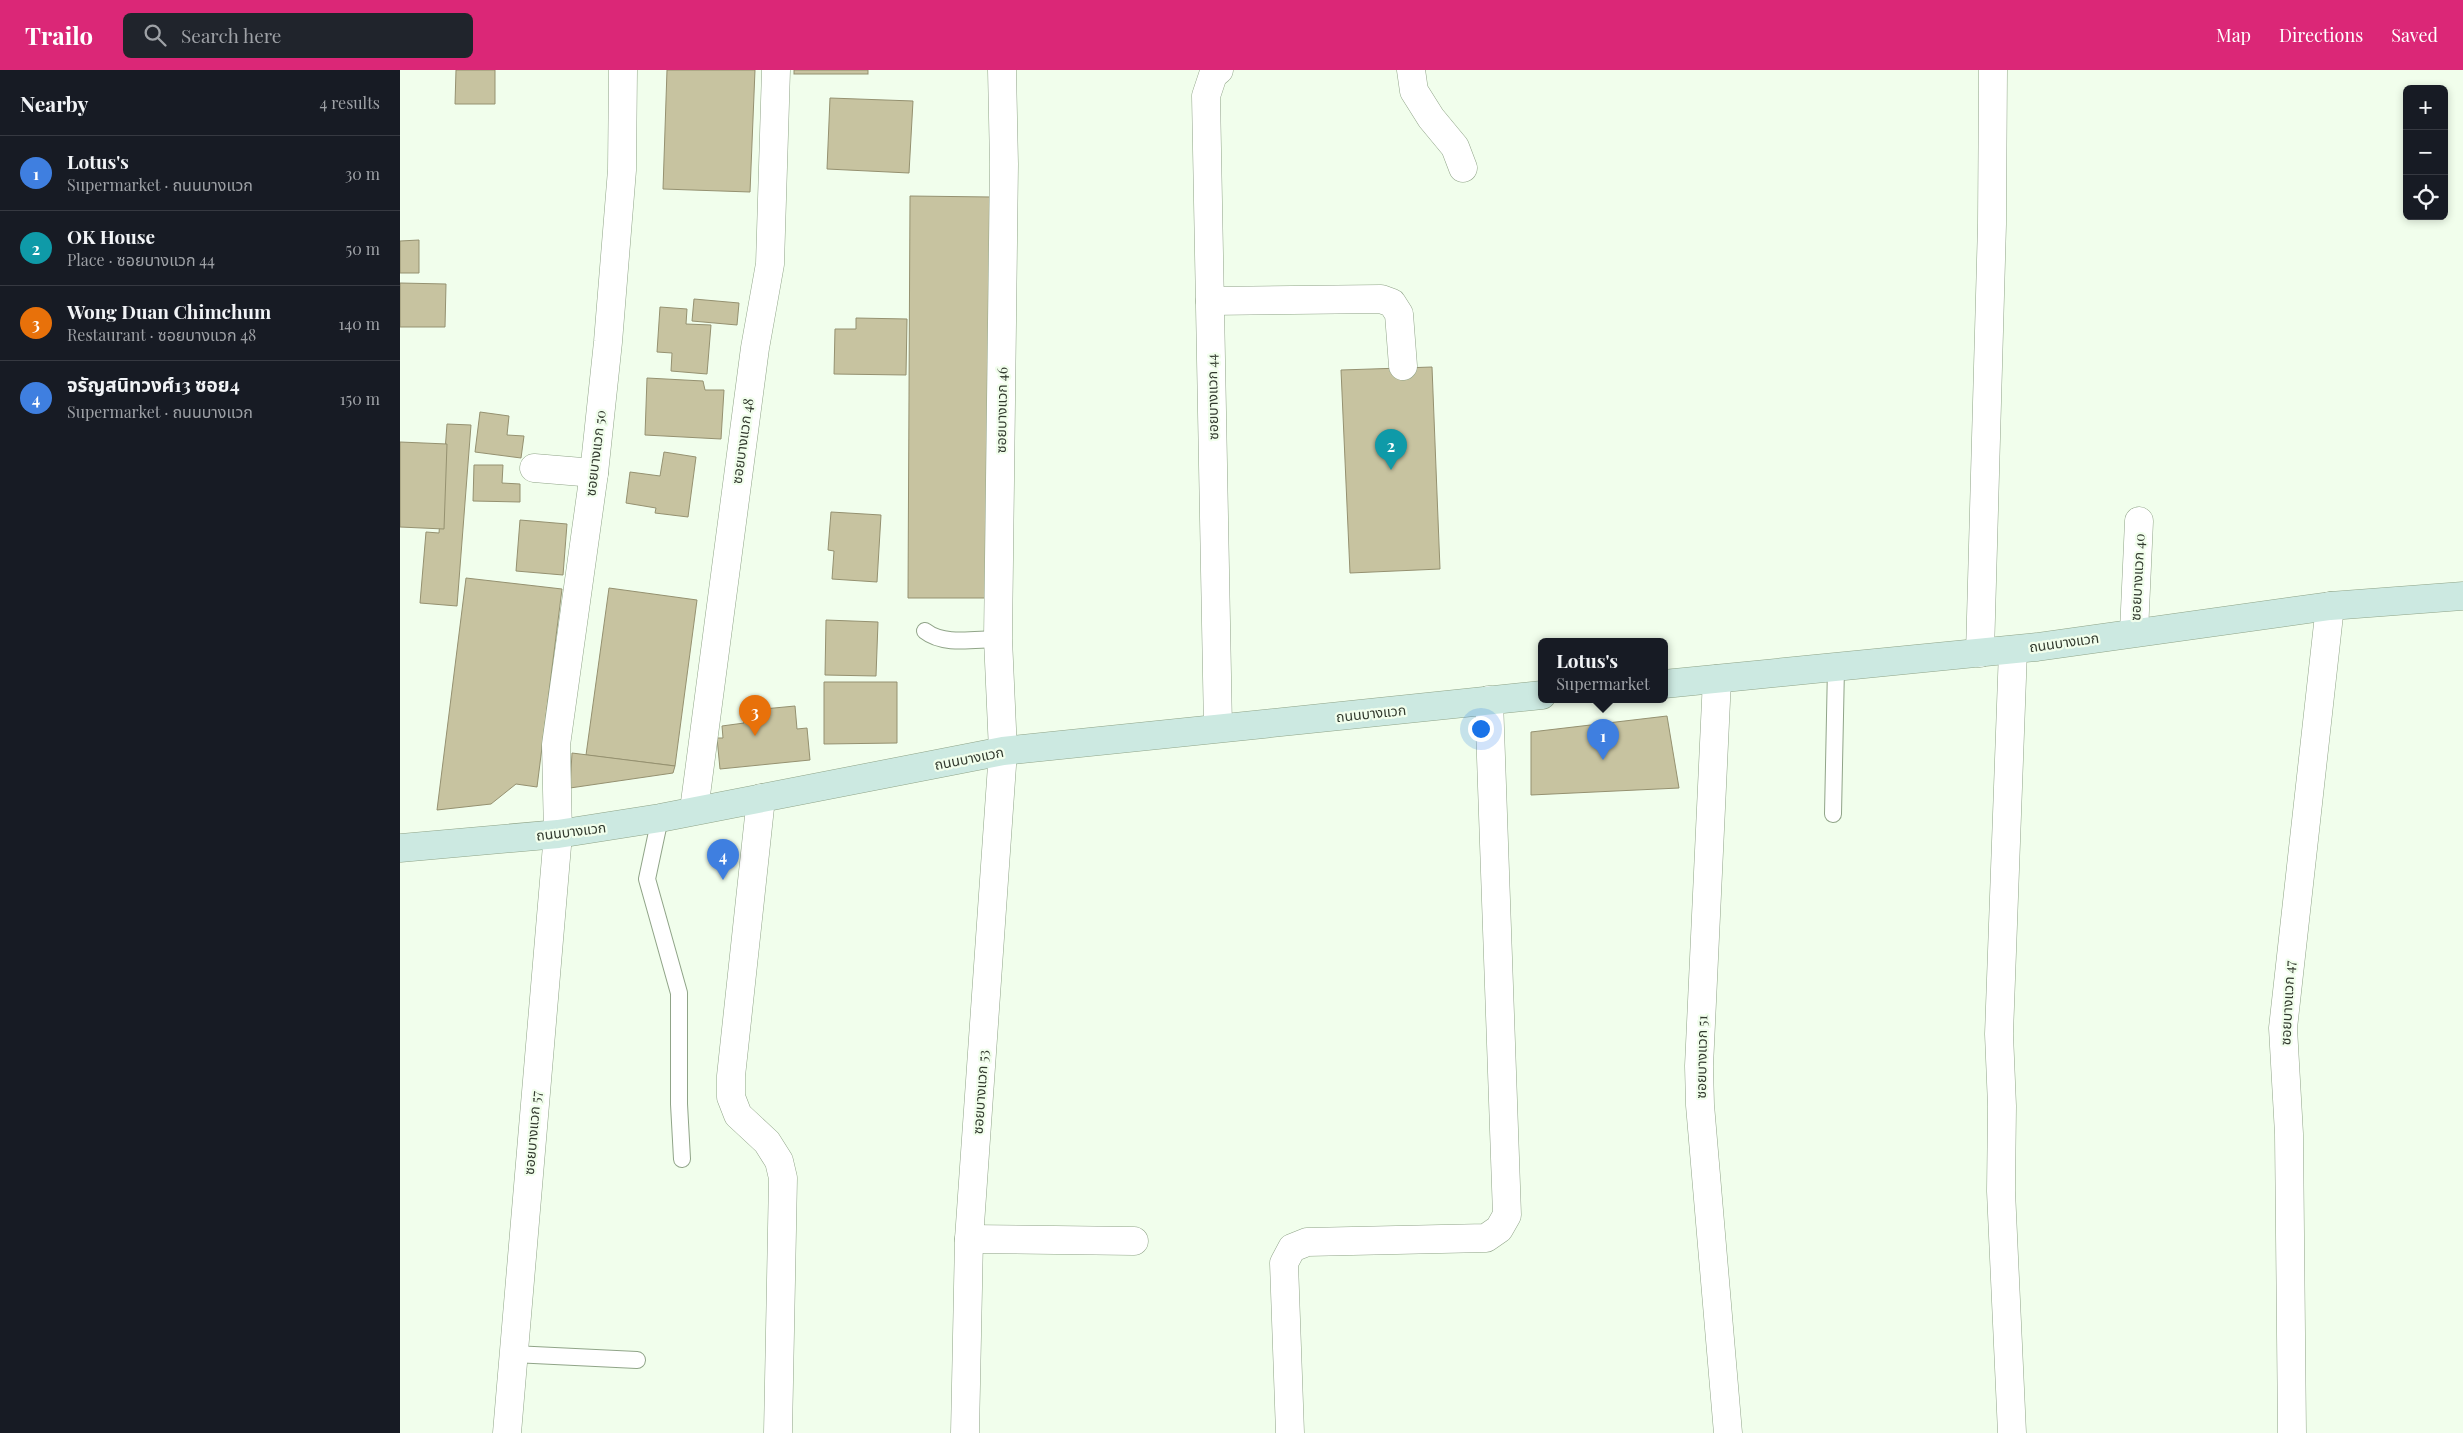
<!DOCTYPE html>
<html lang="en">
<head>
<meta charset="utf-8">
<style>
  :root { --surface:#171b24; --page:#20242c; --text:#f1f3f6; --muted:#9ea1a6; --line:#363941; --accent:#db2777 }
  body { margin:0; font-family:"Playfair Display","Noto Sans Thai",serif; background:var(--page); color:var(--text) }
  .controls { position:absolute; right:15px; top:15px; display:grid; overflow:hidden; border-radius:8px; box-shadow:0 2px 8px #0003 }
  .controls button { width:45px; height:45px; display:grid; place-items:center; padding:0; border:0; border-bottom:1px solid var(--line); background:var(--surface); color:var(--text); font:25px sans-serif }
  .you { position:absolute; left:1080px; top:658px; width:18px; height:18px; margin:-12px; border:4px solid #fff; border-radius:50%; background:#1a73e8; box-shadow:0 0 0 8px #1a73e833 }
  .badge { display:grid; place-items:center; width:32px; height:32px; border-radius:50%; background:var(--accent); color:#fff; font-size:16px; font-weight:700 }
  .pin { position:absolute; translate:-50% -41px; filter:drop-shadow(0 1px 2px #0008) }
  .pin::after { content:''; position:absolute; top:26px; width:18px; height:15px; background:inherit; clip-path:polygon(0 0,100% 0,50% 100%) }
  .popup { position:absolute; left:1138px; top:568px; width:130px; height:65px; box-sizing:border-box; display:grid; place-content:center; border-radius:8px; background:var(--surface); filter:drop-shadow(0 1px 4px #0005); font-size:16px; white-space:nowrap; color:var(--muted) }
  .popup b { font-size:19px; color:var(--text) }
  .popup::after { content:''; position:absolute; left:50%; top:100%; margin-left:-10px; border:10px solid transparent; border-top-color:var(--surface) }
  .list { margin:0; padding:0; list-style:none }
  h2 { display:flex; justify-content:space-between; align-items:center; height:65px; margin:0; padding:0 20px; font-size:21px }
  h2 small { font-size:16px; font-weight:400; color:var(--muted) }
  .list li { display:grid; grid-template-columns:32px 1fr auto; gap:15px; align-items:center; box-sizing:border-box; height:75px; padding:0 20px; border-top:1px solid var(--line) }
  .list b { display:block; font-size:19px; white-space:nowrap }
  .list p { margin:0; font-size:16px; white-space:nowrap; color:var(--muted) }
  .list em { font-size:16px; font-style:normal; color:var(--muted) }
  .icon { flex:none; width:28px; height:28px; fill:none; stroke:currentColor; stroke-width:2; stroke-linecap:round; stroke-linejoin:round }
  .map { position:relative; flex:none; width:2063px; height:1363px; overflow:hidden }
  header { display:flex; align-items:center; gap:30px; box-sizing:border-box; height:70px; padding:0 25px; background:var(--accent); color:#fff }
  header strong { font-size:24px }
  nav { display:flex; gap:28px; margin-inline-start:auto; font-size:18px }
  .search { width:350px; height:45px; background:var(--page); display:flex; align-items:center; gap:12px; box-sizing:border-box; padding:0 18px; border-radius:8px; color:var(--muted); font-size:19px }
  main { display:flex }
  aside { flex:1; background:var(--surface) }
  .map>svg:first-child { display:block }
  .building { fill:#c7c3a0; stroke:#959170 }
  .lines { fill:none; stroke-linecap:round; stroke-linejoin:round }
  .service-casing { stroke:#90a488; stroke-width:18 }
  .minor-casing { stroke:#90a488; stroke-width:29 }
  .secondary-casing { stroke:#90a488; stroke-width:29 }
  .service { stroke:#fff; stroke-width:16 }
  .minor { stroke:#fff; stroke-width:28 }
  .secondary { stroke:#cce9e1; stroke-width:28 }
  .labels { text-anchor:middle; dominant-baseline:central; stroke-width:4.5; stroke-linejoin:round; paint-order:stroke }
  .street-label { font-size:14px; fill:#323a2e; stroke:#f1feec }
</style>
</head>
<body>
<header>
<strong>Trailo</strong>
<div class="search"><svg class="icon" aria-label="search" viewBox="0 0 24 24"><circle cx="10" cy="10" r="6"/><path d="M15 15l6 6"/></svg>Search here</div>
<nav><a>Map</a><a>Directions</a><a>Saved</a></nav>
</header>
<main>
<aside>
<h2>Nearby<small>4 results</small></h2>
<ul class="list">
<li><span class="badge" style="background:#3f7fe0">1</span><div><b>Lotus's</b><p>Supermarket · ถนนบางแวก</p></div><em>30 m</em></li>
<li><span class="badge" style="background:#0f9aa8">2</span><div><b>OK House</b><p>Place · ซอยบางแวก 44</p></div><em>50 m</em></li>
<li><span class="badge" style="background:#e8710a">3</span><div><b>Wong Duan Chimchum</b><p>Restaurant · ซอยบางแวก 48</p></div><em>140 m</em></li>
<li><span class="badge" style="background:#3f7fe0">4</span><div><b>จรัญสนิทวงศ์13 ซอย4</b><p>Supermarket · ถนนบางแวก</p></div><em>150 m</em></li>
</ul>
</aside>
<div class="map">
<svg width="2063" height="1363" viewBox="0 0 2063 1363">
  <rect width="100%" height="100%" fill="#f1feec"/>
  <g class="building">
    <path d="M56 0H95V34H55Z"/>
    <path d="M267 0H355L350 122 263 119Z"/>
    <rect x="394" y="0" width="74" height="4"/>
    <path d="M430 28 513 31 509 103 427 99Z"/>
    <path d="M510 126 591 127 589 528H508Z"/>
    <path d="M19 170V203H0V171Z"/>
    <path d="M0 213 46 214 45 257H0Z"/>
    <path d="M294 229 339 233 337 255 292 251Z"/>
    <path d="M260 237 287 239 286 254 311 255 307 304 271 301 272 283 257 282Z"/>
    <path d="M456 248 507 249 506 305 434 304 435 259H456Z"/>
    <path d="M1032 297 1040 499 950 503 941 300Z"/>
    <path d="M247 308 303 311 305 320H324L321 369 245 365Z"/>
    <path d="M80 342 109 346 107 365 124 366 121 388 75 382Z"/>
    <path d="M47 354 71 355 57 536 20 533 26 462 39 463Z"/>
    <path d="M0 372 47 374 44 459 0 457Z"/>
    <path d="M264 382 296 387 288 447 255 443 256 438 226 433 230 402 260 406Z"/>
    <path d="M74 395H103L102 413 120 414V432L73 431Z"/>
    <path d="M431 442 481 445 477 512 432 509 434 481 428 480Z"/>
    <path d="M120 450 167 454 163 505 116 501Z"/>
    <path d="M66 508 162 519 137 717 116 714 91 734 37 740Z"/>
    <path d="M209 518 297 530 275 696 186 685Z"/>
    <path d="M426 550 478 552 476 606 425 605Z"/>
    <path d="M424 612H497V673L424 674Z"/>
    <path d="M395 636 397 659 407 658 410 690 320 699 317 668H323L322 656 344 653 343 641Z"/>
    <path d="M1267 646 1279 718 1131 725V662Z"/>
    <path d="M172 683 275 696 273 703 170 718Z"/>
  </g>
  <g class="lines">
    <g class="service-casing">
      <g id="service">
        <path d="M525 561C544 576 575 569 598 569"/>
        <path d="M1433 744 1436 597"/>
        <path d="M260 748 247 809 279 923V1034L282 1089"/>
        <path d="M113 1284 237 1290"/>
      </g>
    </g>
    <g class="minor-casing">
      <g id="minor">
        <path d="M1011 0 1014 21 1031 48 1055 77 1063 98"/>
        <path d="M810 231 981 229 992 233 999 244 1003 296"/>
        <path d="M134 398 194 403"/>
        <path d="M1734 562 1739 451"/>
        <path d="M1580 583 1592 154 1593 0"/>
        <path d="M1317 609 1299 996 1300 1035 1328 1363"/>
        <path d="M818 658 806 26 813 5 819 0"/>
        <path d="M361 728 331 1006V1027L338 1045 367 1072 379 1091 383 1108 378 1363"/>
        <path d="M294 740 355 278 370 194 376 0"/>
        <path d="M569 1169 734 1171"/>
        <path d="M107 1363 158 764 156 675 194 403 208 272 222 100 223 0"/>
        <path d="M565 1363 569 1169 603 681 598 569 604 94 602 0"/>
        <path d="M890 1363 884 1193 892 1178 907 1172 1086 1168 1099 1159 1107 1145 1089 630"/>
        <path d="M1612 1363 1601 1121 1602 1036 1599 964 1613 580"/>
        <path d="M1892 1363 1889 1064 1883 958 1930 536"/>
      </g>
    </g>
    <g class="secondary-casing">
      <g id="secondary">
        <path d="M1264 614 1637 577 1930 536 2063 526"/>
        <path d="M0 778 158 764 260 748 603 681 1142 625"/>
      </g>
    </g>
    <use href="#service" class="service"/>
    <use href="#minor" class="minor"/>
    <use href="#secondary" class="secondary"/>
  </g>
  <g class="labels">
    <g class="street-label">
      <text transform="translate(812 327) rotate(-91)">ซอยบางแวก 44</text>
      <text transform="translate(601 340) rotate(-89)">ซอยบางแวก 46</text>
      <text transform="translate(342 371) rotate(-82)">ซอยบางแวก 48</text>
      <text transform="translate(195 383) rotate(-83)">ซอยบางแวก 50</text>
      <text transform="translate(1737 507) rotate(-87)">ซอยบางแวก 40</text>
      <text transform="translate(1664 572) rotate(-8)">ถนนบางแวก</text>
      <text transform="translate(971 643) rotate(-6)">ถนนบางแวก</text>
      <text transform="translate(569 688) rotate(-11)">ถนนบางแวก</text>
      <text transform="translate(171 761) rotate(-7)">ถนนบางแวก</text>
      <text transform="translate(1887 933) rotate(-87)">ซอยบางแวก 47</text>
      <text transform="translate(1301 987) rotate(-89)">ซอยบางแวก 51</text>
      <text transform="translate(580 1022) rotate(-86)">ซอยบางแวก 53</text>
      <text transform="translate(132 1063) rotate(-85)">ซอยบางแวก 57</text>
    </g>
  </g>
</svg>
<div class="controls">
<button>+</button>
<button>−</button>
<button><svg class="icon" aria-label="locate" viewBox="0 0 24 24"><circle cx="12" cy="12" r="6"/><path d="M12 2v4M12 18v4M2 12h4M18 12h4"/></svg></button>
</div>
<div class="you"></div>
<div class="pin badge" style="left:1203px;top:690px;background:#3f7fe0">1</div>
<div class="popup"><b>Lotus's</b>Supermarket</div>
<div class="pin badge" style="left:991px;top:400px;background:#0f9aa8">2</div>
<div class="pin badge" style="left:355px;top:666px;background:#e8710a">3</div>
<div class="pin badge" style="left:323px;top:810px;background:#3f7fe0">4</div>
</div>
</main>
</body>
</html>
